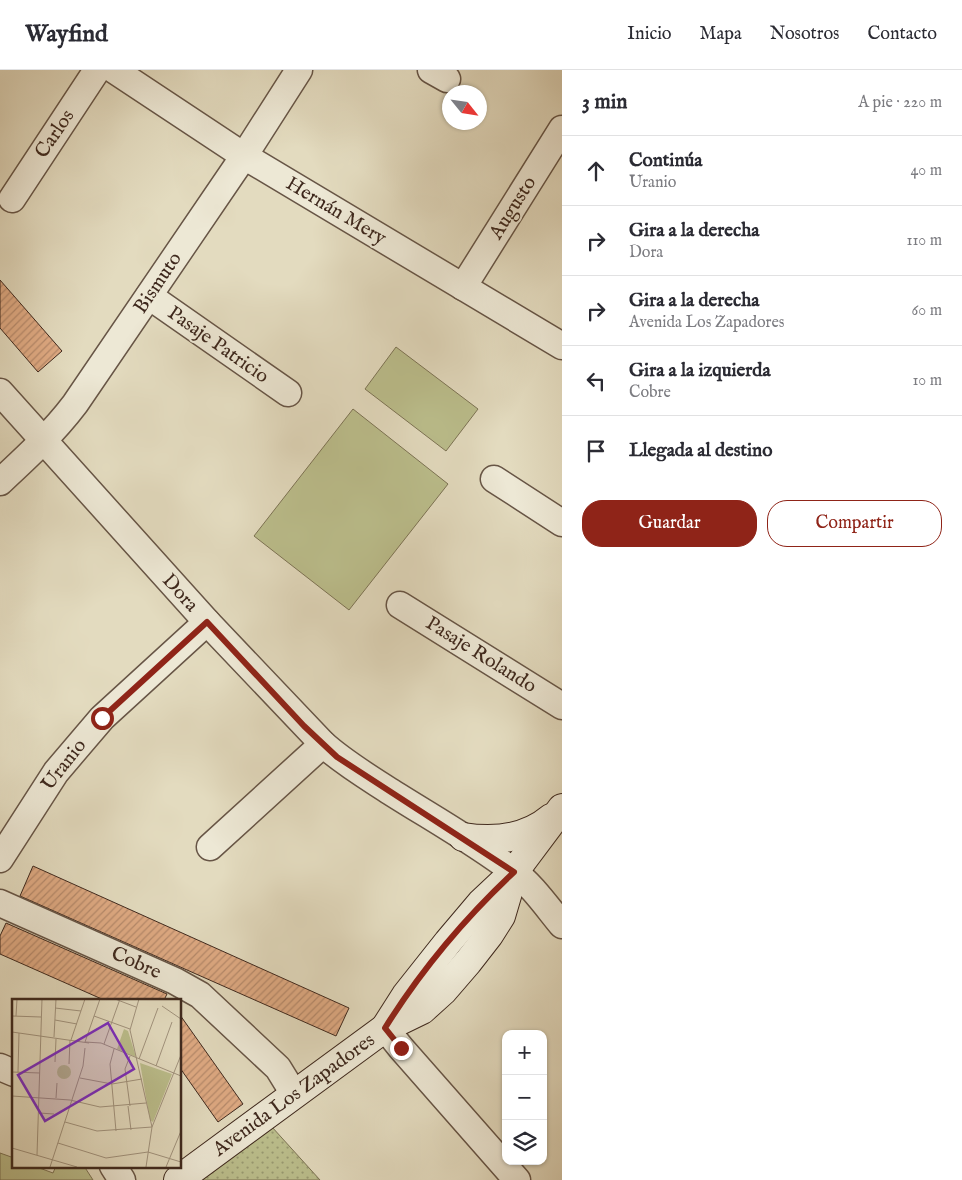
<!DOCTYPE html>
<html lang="es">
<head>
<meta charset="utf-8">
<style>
  :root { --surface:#fff; --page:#f7f7f7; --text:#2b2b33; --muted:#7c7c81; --line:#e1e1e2; --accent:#8f2418 }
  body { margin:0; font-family:"IM FELL English",serif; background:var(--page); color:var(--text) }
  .controls { position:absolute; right:15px; bottom:15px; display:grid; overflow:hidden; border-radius:10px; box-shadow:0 1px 4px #0004 }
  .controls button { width:45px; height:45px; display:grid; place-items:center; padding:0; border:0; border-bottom:1px solid var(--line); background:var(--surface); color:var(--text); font:25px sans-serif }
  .compass { position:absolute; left:442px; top:15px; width:45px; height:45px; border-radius:50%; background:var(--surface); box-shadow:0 1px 4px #0004; rotate:120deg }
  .stop { position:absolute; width:15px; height:15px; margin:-11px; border:4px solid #8f2418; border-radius:50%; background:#fff }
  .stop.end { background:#8f2418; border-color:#fff; box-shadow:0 1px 5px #0008 }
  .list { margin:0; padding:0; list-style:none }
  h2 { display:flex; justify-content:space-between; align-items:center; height:65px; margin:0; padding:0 20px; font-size:21px }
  h2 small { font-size:16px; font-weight:400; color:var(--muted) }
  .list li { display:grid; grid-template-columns:32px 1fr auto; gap:15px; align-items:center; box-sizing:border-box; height:70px; padding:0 20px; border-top:1px solid var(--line) }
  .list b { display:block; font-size:19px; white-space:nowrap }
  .list p { margin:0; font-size:16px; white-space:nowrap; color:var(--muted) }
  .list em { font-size:16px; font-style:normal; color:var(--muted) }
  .actions { display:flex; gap:10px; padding:15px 20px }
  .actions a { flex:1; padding:11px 0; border:1px solid var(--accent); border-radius:20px; text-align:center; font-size:18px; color:var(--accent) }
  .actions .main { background:var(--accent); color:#fff }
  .icon { flex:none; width:28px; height:28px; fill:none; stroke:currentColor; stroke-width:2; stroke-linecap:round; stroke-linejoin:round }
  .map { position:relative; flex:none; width:562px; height:1110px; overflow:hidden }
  header { display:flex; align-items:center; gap:30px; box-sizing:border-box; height:70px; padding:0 25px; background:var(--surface); border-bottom:1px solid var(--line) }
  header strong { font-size:24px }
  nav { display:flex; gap:28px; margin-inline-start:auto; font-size:18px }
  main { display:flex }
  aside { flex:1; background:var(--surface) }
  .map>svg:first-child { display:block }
  .grass { fill:#bbbe8c; stroke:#7c7354 }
  .park { fill:url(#park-dots); stroke:#7c7354 }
  .building { fill:url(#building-hatch); stroke:#3e281d }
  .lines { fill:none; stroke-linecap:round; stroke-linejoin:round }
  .minor-casing { stroke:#675546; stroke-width:29 }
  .secondary-casing { stroke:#3e281d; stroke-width:30 }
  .minor { stroke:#ede8d5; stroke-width:26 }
  .secondary { stroke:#ede8d5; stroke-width:28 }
  .route { stroke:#8f2418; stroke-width:6 }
  .labels { text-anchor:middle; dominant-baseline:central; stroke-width:4; stroke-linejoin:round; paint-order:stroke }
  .street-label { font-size:20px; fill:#3e281d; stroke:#ede8d5 }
  .inset-road { fill:none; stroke:#a1937e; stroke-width:1 }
  .view { fill:#7b2cbf; fill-opacity:0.15; stroke:#7b2cbf; stroke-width:2.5 }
  .inset-edge { fill:none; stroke:#3e281d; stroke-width:2.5 }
</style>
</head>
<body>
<header>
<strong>Wayfind</strong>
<nav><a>Inicio</a><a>Mapa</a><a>Nosotros</a><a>Contacto</a></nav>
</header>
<main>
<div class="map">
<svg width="562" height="1110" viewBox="0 0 562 1110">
  <defs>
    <pattern id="park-dots" width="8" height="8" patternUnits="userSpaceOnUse" patternTransform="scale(1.25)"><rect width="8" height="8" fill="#bbbe8c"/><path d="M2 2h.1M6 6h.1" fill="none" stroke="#999a72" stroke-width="1.8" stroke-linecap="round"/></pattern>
    <pattern id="building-hatch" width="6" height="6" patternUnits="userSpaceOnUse" patternTransform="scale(1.25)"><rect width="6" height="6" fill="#dfaa83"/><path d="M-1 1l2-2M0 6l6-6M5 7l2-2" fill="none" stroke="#b68a6b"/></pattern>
  </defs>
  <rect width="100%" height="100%" fill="#e3dbbf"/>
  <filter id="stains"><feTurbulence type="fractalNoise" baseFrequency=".004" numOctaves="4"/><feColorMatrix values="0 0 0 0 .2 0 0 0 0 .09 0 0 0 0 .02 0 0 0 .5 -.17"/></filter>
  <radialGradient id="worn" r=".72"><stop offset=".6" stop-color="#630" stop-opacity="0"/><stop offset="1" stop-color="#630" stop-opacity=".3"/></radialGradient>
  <g class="grass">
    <path d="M396 277 478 339 446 381 365 319Z"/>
    <path d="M353 339 448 414 349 540 254 466Z"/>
    <path d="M0 1083 14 1088V1096H34L53 1103 56 1096H84L93 1110H0Z"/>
  </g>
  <path class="park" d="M272 1057 320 1110H202Z"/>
  <g class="building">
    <path d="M0 210 62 281 38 302 0 258Z"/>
    <path d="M33 796 349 938 336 966 20 826Z"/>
    <path d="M6 853 167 924 164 930H104L0 884V866Z"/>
    <path d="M180 945 243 1034 218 1052 180 998Z"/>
  </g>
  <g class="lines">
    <g class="minor-casing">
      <g id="minor">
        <path d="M114 0 244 86 562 276"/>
        <path d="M431 0 447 9"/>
        <path d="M12 129 97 0"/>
        <path d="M463 217 562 59"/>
        <path d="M149 226 288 323"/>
        <path d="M0 322 207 552 323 674C344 693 368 707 391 722 432 748 475 772 513 801 532 815 547 837 562 855"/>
        <path d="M494 409 562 453"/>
        <path d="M0 412C27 387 53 363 75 334L244 86 299 0"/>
        <path d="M400 535 562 636"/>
        <path d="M210 777 323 674"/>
        <path d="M0 789 56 702 102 648 207 552"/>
        <path d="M0 833 175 911 200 925 278 998 294 1024"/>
        <path d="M385 958 401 978 517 1110"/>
        <path d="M0 997 14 1003"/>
        <path d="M113 1096 122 1110"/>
      </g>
    </g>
    <g class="secondary-casing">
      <g id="secondary">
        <path d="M463 767C495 772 526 769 551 748"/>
        <path d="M385 958 406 925 448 872 481 833 514 802 562 738"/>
        <path d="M178 1110 385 958 422 940 443 921 468 892 489 865 501 846 514 802"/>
      </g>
    </g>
    <use href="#minor" class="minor"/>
    <use href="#secondary" class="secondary"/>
  </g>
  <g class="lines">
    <path class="route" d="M102 648 207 552 304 656 337 687 514 802C465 848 421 900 385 958L401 978"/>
  </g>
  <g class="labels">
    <g class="street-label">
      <text transform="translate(55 64) rotate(-56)">Carlos</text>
      <text transform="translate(513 138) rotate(-58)">Augusto</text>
      <text transform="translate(336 141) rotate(31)">Hernán Mery</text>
      <text transform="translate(158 213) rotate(-56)">Bismuto</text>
      <text transform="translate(218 275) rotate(35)">Pasaje Patricio</text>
      <text transform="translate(180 523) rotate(48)">Dora</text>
      <text transform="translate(481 585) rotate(32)">Pasaje Rolando</text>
      <text transform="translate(64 695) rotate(-52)">Uranio</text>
      <text transform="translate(136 893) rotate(24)">Cobre</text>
      <text transform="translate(294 1025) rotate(-36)">Avenida Los Zapadores</text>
    </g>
  </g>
  <g transform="translate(12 929)">
    <rect width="169" height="169" fill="#e3dbbf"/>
    <path d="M45 73a7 7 0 1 1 14 0a7 7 0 1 1-14 0Z" fill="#bbbe8c"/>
    <path d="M112 30 116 32 124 58 105 50ZM128 64 160 75 141 123 138 121Z" fill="#bbbe8c"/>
    <path class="inset-road" d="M103 0 124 8M127 0 118 31 140 128 134 168M150 7 169 20M43 9 69 12M0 17 29 18M4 17 5 0M82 17 118 30M43 21 65 25M0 33 77 44M42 38 44 0M59 41 73 0M73 43 88 0M73 43 89 44 169 77M92 45 108 0M102 50 98 65 104 132M127 60 146 9M43 63 44 40M57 65 58 41M144 67 160 23M0 73 28 74M6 73 7 34M68 79 100 85 130 80M0 97 58 101 88 108 134 104M44 99 45 84M116 107 119 131M118 107 113 70 118 57M27 114 42 115M53 123 85 132 140 128M140 128 169 56M46 144 94 159 136 153 169 163M0 149 65 168M25 156 30 0M38 168 71 67 73 49M154 168 169 132"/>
    <path class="view" d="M96 24 122 70 33 122 6 76Z"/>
    <rect width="169" height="169" class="inset-edge"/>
  </g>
  <rect width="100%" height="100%" filter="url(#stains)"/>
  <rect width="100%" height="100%" fill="url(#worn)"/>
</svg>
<div class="controls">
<button>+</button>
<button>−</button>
<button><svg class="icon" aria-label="layers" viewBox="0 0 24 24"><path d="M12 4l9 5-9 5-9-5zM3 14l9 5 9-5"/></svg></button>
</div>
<svg class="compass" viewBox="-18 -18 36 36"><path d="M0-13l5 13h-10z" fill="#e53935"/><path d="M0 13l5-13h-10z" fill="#7c7c81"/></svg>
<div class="stop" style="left:102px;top:648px"></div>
<div class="stop end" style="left:401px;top:978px"></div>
</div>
<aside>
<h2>3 min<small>A pie · 220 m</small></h2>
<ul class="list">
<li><svg class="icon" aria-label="ahead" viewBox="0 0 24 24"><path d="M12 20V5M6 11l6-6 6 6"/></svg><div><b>Continúa</b><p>Uranio</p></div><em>40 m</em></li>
<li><svg class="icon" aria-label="right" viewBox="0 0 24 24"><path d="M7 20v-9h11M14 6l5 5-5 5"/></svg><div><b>Gira a la derecha</b><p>Dora</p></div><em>110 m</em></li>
<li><svg class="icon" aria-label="right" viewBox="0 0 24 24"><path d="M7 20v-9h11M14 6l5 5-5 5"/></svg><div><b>Gira a la derecha</b><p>Avenida Los Zapadores</p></div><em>60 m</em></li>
<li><svg class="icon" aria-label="left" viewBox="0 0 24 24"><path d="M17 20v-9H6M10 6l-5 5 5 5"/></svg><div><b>Gira a la izquierda</b><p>Cobre</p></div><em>10 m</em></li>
<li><svg class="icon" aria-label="arrive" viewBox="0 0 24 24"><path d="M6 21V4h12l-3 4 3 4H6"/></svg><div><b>Llegada al destino</b></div></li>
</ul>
<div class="actions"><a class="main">Guardar</a><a>Compartir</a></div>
</aside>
</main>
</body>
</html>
